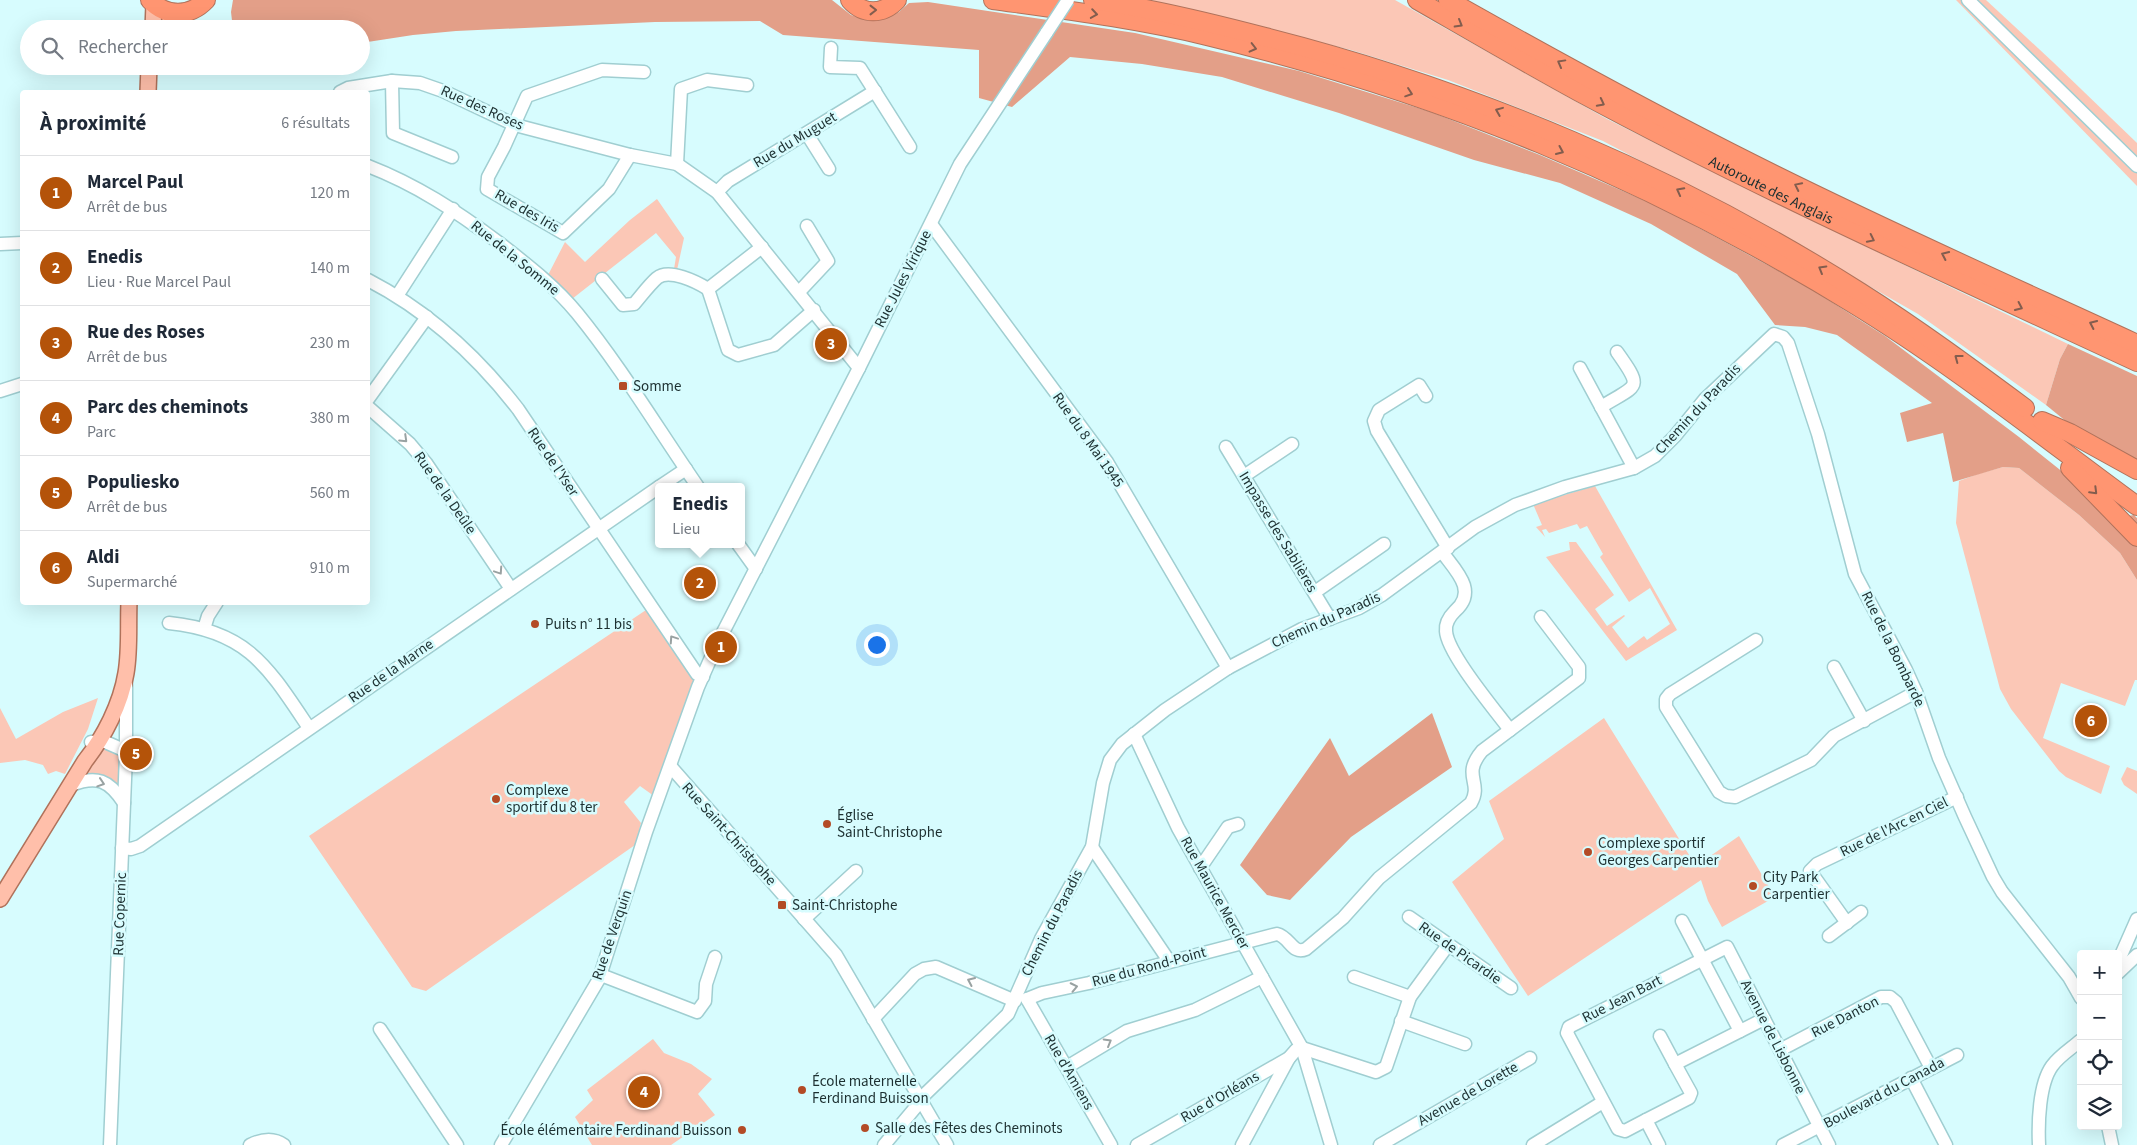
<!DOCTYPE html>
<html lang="fr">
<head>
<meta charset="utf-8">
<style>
  :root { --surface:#fff; --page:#f6f6f7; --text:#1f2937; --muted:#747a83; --line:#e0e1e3; --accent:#b45309 }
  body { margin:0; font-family:"Source Sans 3",sans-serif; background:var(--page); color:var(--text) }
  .controls { position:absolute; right:15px; bottom:15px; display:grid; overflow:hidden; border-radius:5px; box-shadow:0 5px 20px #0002 }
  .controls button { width:45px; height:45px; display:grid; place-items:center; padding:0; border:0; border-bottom:1px solid var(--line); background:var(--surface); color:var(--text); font:25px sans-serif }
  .you { position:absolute; left:876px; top:644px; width:18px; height:18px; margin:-12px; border:4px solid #fff; border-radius:50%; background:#1a73e8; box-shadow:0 0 0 8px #1a73e833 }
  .badge { display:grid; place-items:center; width:32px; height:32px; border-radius:50%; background:var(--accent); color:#fff; font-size:16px; font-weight:700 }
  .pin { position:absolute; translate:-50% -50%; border:2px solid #fff; box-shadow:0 1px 5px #0006 }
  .popup { position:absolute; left:655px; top:483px; width:90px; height:65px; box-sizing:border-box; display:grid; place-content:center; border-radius:5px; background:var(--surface); filter:drop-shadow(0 1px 4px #0005); font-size:16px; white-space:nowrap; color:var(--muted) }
  .popup b { font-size:19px; color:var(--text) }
  .popup::after { content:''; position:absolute; left:50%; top:100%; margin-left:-10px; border:10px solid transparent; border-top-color:var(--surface) }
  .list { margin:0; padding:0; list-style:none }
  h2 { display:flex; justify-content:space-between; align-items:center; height:65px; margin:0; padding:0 20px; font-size:21px }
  h2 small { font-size:16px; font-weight:400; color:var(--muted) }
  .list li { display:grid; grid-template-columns:32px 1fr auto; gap:15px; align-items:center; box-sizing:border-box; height:75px; padding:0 20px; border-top:1px solid var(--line) }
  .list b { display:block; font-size:19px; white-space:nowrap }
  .list p { margin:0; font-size:16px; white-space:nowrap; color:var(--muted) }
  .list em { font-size:16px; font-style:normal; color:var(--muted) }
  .icon { flex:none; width:28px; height:28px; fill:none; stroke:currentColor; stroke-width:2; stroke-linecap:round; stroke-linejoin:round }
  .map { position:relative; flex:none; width:2137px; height:1145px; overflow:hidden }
  .search { position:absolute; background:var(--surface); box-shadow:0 5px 20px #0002; left:20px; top:20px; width:350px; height:55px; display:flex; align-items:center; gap:12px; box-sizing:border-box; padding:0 18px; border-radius:28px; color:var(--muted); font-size:19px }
  .panel { position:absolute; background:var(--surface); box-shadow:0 5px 20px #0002; left:20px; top:90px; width:350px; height:515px; border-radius:5px }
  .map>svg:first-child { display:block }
  .green { fill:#fbc7b6 }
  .forest { fill:#e39f88 }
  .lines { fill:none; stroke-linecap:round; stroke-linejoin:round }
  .minor-casing { stroke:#a0ced1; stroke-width:15 }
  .major-casing { stroke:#b0725b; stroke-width:18 }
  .highway-casing { stroke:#b0725b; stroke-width:20 }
  .minor { stroke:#fff; stroke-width:12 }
  .major { stroke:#ffbfaa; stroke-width:15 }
  .highway { stroke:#ff9571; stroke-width:18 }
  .minor-bridge-casing { stroke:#a0ced1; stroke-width:15; stroke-linecap:butt }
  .minor-bridge { stroke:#fff; stroke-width:12 }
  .oneway { stroke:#835d4e }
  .oneway2 { stroke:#99a2a2 }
  .poi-dot { fill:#b34b26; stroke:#d7fcfe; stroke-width:2 }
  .labels { text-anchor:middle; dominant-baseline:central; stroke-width:5; stroke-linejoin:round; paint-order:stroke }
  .street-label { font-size:15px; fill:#1d3031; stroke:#d7fcfe }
  .poi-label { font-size:15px; fill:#1d3031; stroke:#d7fcfe; text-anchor:start }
</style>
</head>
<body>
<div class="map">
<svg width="2137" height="1145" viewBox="0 0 2137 1145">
  <rect width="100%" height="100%" fill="#d7fcfe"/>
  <g class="green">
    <path d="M1151 0H1395L1607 119 1733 182 2068 344 2060 359 2046 405 1918 314 1757 222 1603 141 1448 80 1351 50Z"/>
    <path d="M1956 0H1986L2054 63 2137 143V186Z"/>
    <path d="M657 199 684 238 677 270 674 269 676 257 656 233 572 299 547 277 565 242 585 262 630 220Z"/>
    <path d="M2003 467 2019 468 2079 515 2120 553 2137 580V680H2135L2125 706 2061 683 2043 738 2110 766 2101 794 2066 777 2059 771 2011 709 2000 689 1956 523 1959 481 1978 474Z"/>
    <path d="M1595 486 1677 630 1626 661 1546 557 1570 550 1569 542H1576L1614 595 1595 609 1607 626 1624 615 1625 616 1612 627 1628 648 1644 636 1647 640 1670 624 1650 588 1629 602 1600 557 1603 554 1587 526 1580 529 1577 524 1549 533 1546 529 1542 530 1545 537 1536 527 1542 525 1533 504Z"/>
    <path d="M646 610 694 681 654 796 640 786 624 802 641 823 635 845 426 991 412 987 309 836Z"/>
    <path d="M98 698 88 729 65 774 56 771 48 774 43 765 25 760 0 763V708L16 739 63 712Z"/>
    <path d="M1604 718 1696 866 1739 836 1775 897 1722 927 1708 901 1701 880 1528 996 1452 882 1504 839 1489 801Z"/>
    <path d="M100 746 124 753 120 786 101 775 89 774 87 770Z"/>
    <path d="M2127 767 2137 771V794L2124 785 2121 779Z"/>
    <path d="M653 1039 664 1053 691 1064 712 1079 698 1094 715 1115 671 1145H592L575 1117 593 1100 587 1090Z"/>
  </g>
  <g class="forest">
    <path d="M233 0H832L851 15 870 21 884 19 899 12 909 3 928 2 1135 33 1299 71 1431 112 1540 155 1664 209 1808 287 1885 336 2019 437 2069 477 2110 519 2134 515 2137 518V580L2120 553 2079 515 2019 468 2003 467 1953 482 1943 433 1907 442 1900 413 1932 403 1837 335 1805 327 1775 325 1737 274 1651 224 1560 183 1474 160 1339 113 1222 77 1142 64 1070 57 1012 107 979 98V50L783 35 760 21 655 22 456 31 413 35 361 43V29H233L231 12Z"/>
    <path d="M2068 344 2137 376V479L2046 405 2060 359Z"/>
    <path d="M1432 713 1452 767 1351 837 1290 900 1267 895 1240 865 1330 738 1349 776Z"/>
  </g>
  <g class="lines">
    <g class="minor-casing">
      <g id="minor">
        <path d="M1968 0 2137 166"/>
        <path d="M831 48 830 67 860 68 910 147"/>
        <path d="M392 81 393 133 452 157"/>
        <path d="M340 92 348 88 392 81 420 83 443 91 515 125 630 155 677 164 717 192 859 368"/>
        <path d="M807 134 829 169"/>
        <path d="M630 155 609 189 563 233 487 189 488 177 504 147 527 96 602 70 644 72"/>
        <path d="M677 164 681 89 707 80 747 85"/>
        <path d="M368 166C417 185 456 211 498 242 526 264 554 285 577 313 621 367 658 429 698 487"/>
        <path d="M717 192 728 181 875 91"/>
        <path d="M931 224 1107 462 1228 668"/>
        <path d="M0 244 22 243"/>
        <path d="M602 279 623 305 634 304C641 296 649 285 657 278 669 268 697 282 708 289L762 247"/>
        <path d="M368 280C428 311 477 356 518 409L697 674 703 677"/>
        <path d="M708 289 728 350 738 355 774 345 814 310"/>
        <path d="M799 292 828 261 807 226"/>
        <path d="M397 296 453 209"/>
        <path d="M1580 368 1634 468"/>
        <path d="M0 391 22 384"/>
        <path d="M1426 396 1419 385 1379 410 1374 421 1377 431 1448 548"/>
        <path d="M368 399 427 317"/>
        <path d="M368 407 410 444 426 463 511 589"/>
        <path d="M1601 407C1638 384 1644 390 1617 352"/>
        <path d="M1226 447 1330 619"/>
        <path d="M1244 476 1292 444"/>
        <path d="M659 487 686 469"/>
        <path d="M738 544 756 569"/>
        <path d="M1442 552C1456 571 1478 591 1455 611 1450 616 1445 622 1446 631 1447 653 1495 710 1510 730"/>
        <path d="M1315 592 1384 544"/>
        <path d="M169 623C248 631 268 667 309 728"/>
        <path d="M204 629 208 616 217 602"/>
        <path d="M1756 640 1670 694 1666 699V707L1719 792 1726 796 1735 797 1811 760 1834 736 1916 692"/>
        <path d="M1834 667 1864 721"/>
        <path d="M1134 734 1178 828 1302 1048 1331 1145"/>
        <path d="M91 742 103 741 126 751"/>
        <path d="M671 767 836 955 947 1145"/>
        <path d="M71 785C97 775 109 780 124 803"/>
        <path d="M1092 847 1169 961"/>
        <path d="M122 848 131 849 140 846 659 487"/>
        <path d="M1200 868 1228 827 1238 824"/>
        <path d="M1409 917 1511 988"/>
        <path d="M804 919 856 871"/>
        <path d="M1682 921 1740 1031"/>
        <path d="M1847 923 1810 871 1817 864 1957 797"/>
        <path d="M1829 936 1861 912"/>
        <path d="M2118 962 2137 919"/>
        <path d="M2118 973 2137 955"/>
        <path d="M601 975 697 1012 705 1001 706 984 715 957"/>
        <path d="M1354 977 1410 997"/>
        <path d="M1027 999 1042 993 1089 983 1277 934C1290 937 1292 955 1306 949L1343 918 1379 878 1471 803C1483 782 1461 776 1482 751L1579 678V667L1541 617"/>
        <path d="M1027 999 1111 1145"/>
        <path d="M873 1019 915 974 924 969 936 967 1015 1001"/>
        <path d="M1401 1021 1465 1044"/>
        <path d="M380 1029 457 1145"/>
        <path d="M1660 1036 1675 1064"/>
        <path d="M1302 1048 1376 1072 1386 1067 1410 997 1448 945"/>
        <path d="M1780 1050 1881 997H1890L1896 1002 1931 1068"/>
        <path d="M1067 1067 1127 1031 1195 1010 1262 977"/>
        <path d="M1911 1078 1946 1145"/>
        <path d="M1646 1120 1625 1131 1618 1129 1567 1033 1569 1027 1727 947 1829 1145"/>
        <path d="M2108 1126 2112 1145"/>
        <path d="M110 1145 126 755V685L124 684"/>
        <path d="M250 1145C262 1139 273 1137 284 1145"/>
        <path d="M501 1145 599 979 646 832 698 687 717 644 859 368 960 164 1047 32"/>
        <path d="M884 1145 915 1108 919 1100 1008 1014 1041 939 1092 847 1103 783 1110 760 1122 744 1165 710 1228 668 1302 629 1359 608 1382 595 1475 527 1515 505 1565 487 1634 468 1655 456 1675 436 1705 399 1774 334 1783 337 1788 343 1818 434 1855 574 1906 670 1916 692 1939 758 1965 817 1993 877 2002 892 2069 977 2081 998"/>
        <path d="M1137 1145 1289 1058 1296 1050 1302 1048"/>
        <path d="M1242 1145 1289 1058"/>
        <path d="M1380 1145 1530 1058"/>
        <path d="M1533 1145 1603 1102"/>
        <path d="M1659 1145 1646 1120 1689 1098 1691 1093 1675 1064 1764 1019"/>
        <path d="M1783 1145 1957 1055"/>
        <path d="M2039 1145C2038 1123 2039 1084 2052 1066 2059 1056 2072 1048 2081 1040"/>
      </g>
    </g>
    <g class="major-casing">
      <g id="major">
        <path d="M153 29 154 4"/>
        <path d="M164 29 179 13"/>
        <path d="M148 92 149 66"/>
        <path d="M0 899 85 761C104 737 121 704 126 673 130 650 128 626 129 602"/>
      </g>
    </g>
    <g class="highway-casing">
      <g id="highway">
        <path d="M150 0C166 17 190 17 206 0"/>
        <path d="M850 0C863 15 883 15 897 0"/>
        <path d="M993 0C1065 10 1137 19 1207 36 1439 92 1648 178 1852 303 1952 364 2043 437 2137 506"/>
        <path d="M1093 0C1151 8 1208 22 1265 37 1474 90 1677 176 1860 292 1917 328 1971 368 2025 408"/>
        <path id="s1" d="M1417 0C1471 31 1524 62 1579 92 1761 190 1950 275 2137 362"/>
        <path d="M1448 0C1549 57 1651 113 1755 165 1880 228 2009 285 2137 344"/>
        <path d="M2042 421 2070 433 2137 470"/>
        <path d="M2070 468 2137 537"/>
      </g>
    </g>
    <use href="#minor" class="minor"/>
    <use href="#major" class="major"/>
    <use href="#highway" class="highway"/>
    <g class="minor-bridge-casing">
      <path id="minor-bridge" d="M1047 32 1068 0"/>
    </g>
    <use href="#minor-bridge" class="minor-bridge"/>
  </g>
  <defs><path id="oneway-chevron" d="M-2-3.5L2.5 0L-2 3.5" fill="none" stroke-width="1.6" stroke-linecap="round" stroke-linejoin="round" transform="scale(1.25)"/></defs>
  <g class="oneway">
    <use href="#oneway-chevron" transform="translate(873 10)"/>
    <use href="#oneway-chevron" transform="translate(1094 14) rotate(9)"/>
    <use href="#oneway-chevron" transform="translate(1459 24) rotate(30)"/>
    <use href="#oneway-chevron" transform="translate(1253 48) rotate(14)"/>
    <use href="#oneway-chevron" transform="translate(1561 63) rotate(-151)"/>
    <use href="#oneway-chevron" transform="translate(1409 93) rotate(19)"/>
    <use href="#oneway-chevron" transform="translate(1601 103) rotate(27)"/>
    <use href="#oneway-chevron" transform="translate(1499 111) rotate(-158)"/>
    <use href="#oneway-chevron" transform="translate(1560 151) rotate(24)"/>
    <use href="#oneway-chevron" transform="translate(1798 186) rotate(-154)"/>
    <use href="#oneway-chevron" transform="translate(1680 191) rotate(-152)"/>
    <use href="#oneway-chevron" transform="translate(1871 239) rotate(26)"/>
    <use href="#oneway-chevron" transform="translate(1945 255) rotate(-155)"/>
    <use href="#oneway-chevron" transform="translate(1822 269) rotate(-150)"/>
    <use href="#oneway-chevron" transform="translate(2019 307) rotate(25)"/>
    <use href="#oneway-chevron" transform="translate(2093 324) rotate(-155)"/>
    <use href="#oneway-chevron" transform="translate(1958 358) rotate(-143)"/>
    <use href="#oneway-chevron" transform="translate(2094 491) rotate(45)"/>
  </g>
  <g class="oneway2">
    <use href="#oneway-chevron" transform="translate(404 439) rotate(44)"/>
    <use href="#oneway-chevron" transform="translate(499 571) rotate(56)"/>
    <use href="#oneway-chevron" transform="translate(673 639) rotate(-124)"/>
    <use href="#oneway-chevron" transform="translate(101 783) rotate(18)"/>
    <use href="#oneway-chevron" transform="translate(971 981) rotate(-156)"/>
    <use href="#oneway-chevron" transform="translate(1074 987) rotate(-12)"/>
    <use href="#oneway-chevron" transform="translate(1108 1042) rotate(-30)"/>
  </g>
  <g class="poi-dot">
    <rect x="618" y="381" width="10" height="10" rx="2.5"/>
    <circle cx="535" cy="624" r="5"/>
    <circle cx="496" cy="799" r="5"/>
    <circle cx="827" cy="824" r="5"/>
    <circle cx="1588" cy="852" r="5"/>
    <circle cx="1753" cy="886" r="5"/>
    <rect x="777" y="900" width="10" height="10" rx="2.5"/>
    <circle cx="802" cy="1090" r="5"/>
    <circle cx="865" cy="1128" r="5"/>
    <circle cx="742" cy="1130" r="5"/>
  </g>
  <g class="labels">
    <g class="street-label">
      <text transform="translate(482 108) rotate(24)">Rue des Roses</text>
      <text transform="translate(795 140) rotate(-31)">Rue du Muguet</text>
      <text stroke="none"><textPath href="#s1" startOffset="402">Autoroute des Anglais</textPath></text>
      <text transform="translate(527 211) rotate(30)">Rue des Iris</text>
      <text transform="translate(515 258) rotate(39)">Rue de la Somme</text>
      <text transform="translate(903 279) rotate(-63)">Rue Jules Virique</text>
      <text transform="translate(1698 409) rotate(-47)">Chemin du Paradis</text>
      <text transform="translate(1088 440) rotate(55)">Rue du 8 Mai 1945</text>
      <text transform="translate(553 462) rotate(56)">Rue de l'Yser</text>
      <text transform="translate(445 493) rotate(55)">Rue de la Deûle</text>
      <text transform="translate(1278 532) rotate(59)">Impasse des Sablières</text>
      <text transform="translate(1326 620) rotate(-24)">Chemin du Paradis</text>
      <text transform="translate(1893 649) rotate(64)">Rue de la Bombarde</text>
      <text transform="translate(391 671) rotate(-35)">Rue de la Marne</text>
      <text transform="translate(1894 827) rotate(-26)">Rue de l'Arc en Ciel</text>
      <text transform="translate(729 834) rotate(48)">Rue Saint-Christophe</text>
      <text transform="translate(1215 893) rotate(61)">Rue Maurice Mercier</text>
      <text transform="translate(120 914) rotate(-88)">Rue Copernic</text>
      <text transform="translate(1052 923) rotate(-63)">Chemin du Paradis</text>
      <text transform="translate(612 935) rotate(-71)">Rue de Verquin</text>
      <text transform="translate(1460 953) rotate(35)">Rue de Picardie</text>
      <text transform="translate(1149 967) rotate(-15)">Rue du Rond-Point</text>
      <text transform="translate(1622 999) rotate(-27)">Rue Jean Bart</text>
      <text transform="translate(1845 1017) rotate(-27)">Rue Danton</text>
      <text transform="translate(1773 1037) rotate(63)">Avenue de Lisbonne</text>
      <text transform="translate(1069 1072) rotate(60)">Rue d'Amiens</text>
      <text transform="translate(1884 1093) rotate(-28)">Boulevard du Canada</text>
      <text transform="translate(1468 1094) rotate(-30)">Avenue de Lorette</text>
      <text transform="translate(1220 1097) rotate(-30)">Rue d'Orléans</text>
    </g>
    <g class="poi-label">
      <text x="633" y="386">Somme</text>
      <text x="545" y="624">Puits n° 11 bis</text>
      <text x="506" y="790">Complexe<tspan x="506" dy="17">sportif du 8 ter</tspan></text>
      <text x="837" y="815">Église<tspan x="837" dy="17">Saint-Christophe</tspan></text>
      <text x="1598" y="843">Complexe sportif<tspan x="1598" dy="17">Georges Carpentier</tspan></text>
      <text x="1763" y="877">City Park<tspan x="1763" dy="17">Carpentier</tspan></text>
      <text x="792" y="905">Saint-Christophe</text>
      <text x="812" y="1081">École maternelle<tspan x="812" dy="17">Ferdinand Buisson</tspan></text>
      <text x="875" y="1128">Salle des Fêtes des Cheminots</text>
      <text x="732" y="1130" text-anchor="end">École élémentaire Ferdinand Buisson</text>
    </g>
  </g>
</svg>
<div class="controls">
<button>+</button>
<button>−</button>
<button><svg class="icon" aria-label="locate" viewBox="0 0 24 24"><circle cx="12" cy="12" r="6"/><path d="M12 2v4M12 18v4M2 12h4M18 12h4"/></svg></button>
<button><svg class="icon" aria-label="layers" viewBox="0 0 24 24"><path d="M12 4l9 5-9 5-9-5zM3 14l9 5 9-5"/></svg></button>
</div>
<div class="you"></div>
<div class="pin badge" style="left:721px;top:647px">1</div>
<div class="pin badge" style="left:700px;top:583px">2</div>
<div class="popup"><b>Enedis</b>Lieu</div>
<div class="pin badge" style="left:831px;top:344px">3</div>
<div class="pin badge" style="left:644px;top:1092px">4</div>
<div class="pin badge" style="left:136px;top:754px">5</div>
<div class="pin badge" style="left:2091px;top:721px">6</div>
<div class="search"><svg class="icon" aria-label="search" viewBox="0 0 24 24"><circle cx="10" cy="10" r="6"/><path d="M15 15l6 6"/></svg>Rechercher</div>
<section class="panel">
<h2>À proximité<small>6 résultats</small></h2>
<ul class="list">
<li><span class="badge">1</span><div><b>Marcel Paul</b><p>Arrêt de bus</p></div><em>120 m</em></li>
<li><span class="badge">2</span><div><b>Enedis</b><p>Lieu · Rue Marcel Paul</p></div><em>140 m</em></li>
<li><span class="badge">3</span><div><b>Rue des Roses</b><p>Arrêt de bus</p></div><em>230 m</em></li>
<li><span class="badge">4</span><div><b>Parc des cheminots</b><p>Parc</p></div><em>380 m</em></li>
<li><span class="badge">5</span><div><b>Populiesko</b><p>Arrêt de bus</p></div><em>560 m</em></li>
<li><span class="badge">6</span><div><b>Aldi</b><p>Supermarché</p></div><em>910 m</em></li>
</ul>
</section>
</div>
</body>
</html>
